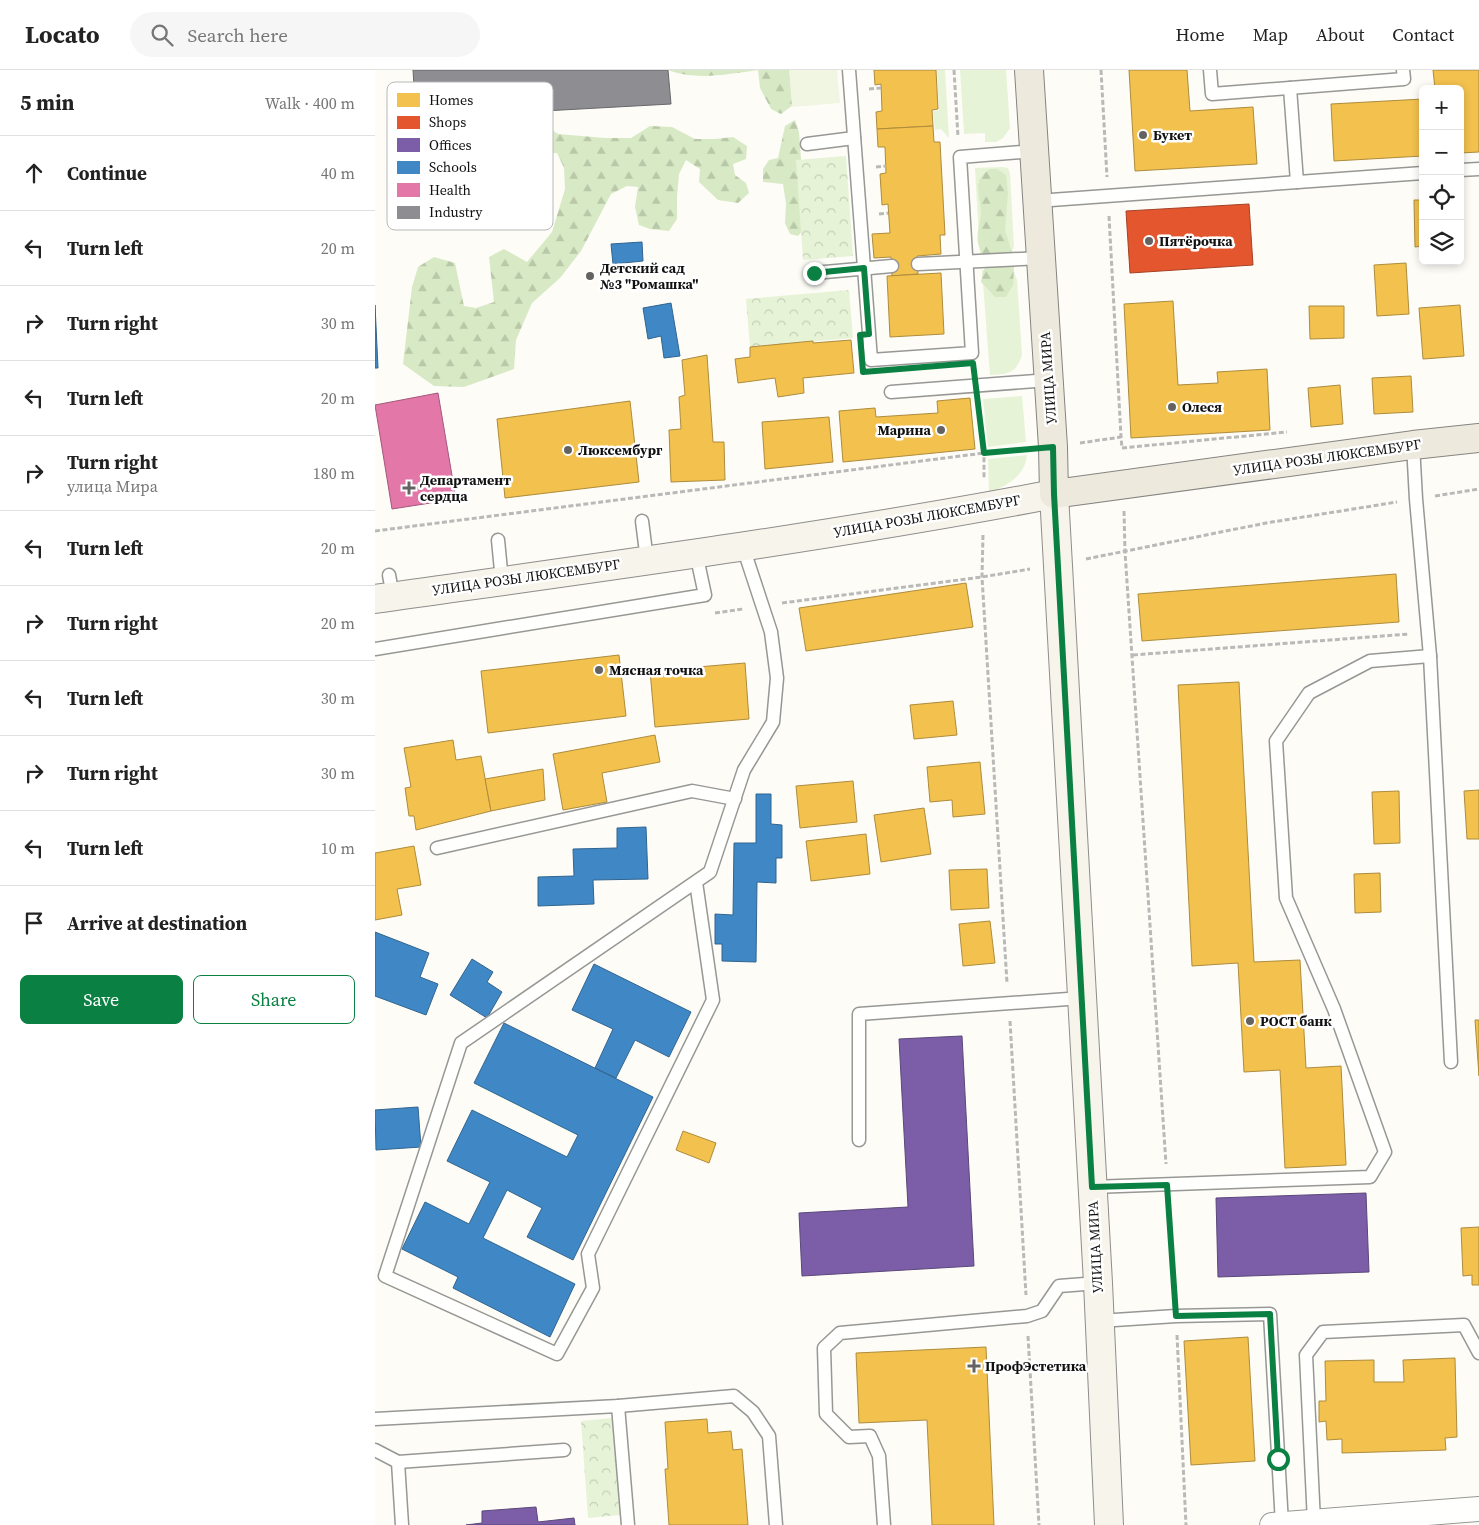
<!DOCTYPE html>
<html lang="en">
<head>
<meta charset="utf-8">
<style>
  :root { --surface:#fff; --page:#f6f6f6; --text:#222; --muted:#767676; --line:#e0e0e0; --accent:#0b8043 }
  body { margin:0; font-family:"Source Serif 4",serif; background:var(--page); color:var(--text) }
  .controls { position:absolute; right:15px; top:15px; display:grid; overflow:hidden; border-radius:8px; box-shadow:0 2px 8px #0003 }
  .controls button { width:45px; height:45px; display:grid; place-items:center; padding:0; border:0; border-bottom:1px solid var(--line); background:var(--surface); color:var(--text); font:25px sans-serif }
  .stop { position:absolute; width:15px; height:15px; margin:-11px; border:4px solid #0b8043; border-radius:50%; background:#fff }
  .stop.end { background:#0b8043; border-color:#fff; box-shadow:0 1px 5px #0008 }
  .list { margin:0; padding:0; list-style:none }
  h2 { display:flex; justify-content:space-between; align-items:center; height:65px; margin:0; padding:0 20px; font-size:21px }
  h2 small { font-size:16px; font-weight:400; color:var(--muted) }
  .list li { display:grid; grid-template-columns:32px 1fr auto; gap:15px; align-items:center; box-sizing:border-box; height:75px; padding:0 20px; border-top:1px solid var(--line) }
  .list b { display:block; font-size:19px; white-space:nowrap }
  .list p { margin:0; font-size:16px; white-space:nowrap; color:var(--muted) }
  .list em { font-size:16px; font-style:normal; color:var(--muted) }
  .actions { display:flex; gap:10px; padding:15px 20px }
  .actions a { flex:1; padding:11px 0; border:1px solid var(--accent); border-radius:8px; text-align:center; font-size:18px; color:var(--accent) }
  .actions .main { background:var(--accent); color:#fff }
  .icon { flex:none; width:28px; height:28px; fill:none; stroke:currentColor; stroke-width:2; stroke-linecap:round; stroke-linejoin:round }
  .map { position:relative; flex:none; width:1104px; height:1455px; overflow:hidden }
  header { display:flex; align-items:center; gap:30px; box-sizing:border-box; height:70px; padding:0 25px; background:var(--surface); border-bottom:1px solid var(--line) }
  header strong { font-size:24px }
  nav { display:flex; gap:28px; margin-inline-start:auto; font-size:18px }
  .search { width:350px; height:45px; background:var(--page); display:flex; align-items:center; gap:12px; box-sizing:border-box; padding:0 18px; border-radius:28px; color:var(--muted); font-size:19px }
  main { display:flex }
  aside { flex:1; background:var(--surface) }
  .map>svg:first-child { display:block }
  .grass { fill:#e7f3d7 }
  .forest { fill:url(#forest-firs) }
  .park { fill:url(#park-crowns) }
  .pitch { fill:#f0f6e1 }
  .homes { fill:#f2c14e; stroke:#ae8c3c }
  .shops { fill:#e4572e; stroke:#a54225 }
  .offices { fill:#7b5ea7; stroke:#5b477a }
  .schools { fill:#3f88c5; stroke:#31648f }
  .health { fill:#e377a8; stroke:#a4587b }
  .industry { fill:#8d8d92; stroke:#68686b }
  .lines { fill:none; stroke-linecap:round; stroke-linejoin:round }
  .lane-casing { stroke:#979795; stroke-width:15 }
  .street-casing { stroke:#979795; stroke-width:26 }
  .secondary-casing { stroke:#8e8d8b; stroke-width:30 }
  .primary-casing { stroke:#858482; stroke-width:30 }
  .path { stroke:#b9b9b8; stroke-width:3; stroke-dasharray:5 2.5; stroke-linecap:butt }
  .lane { stroke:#fffffe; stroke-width:12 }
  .street { stroke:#fffffe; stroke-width:24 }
  .secondary { stroke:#f6f4eb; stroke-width:28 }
  .primary { stroke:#ede9dc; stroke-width:28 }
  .route { stroke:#0b8043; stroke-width:6 }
  .poi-dot { fill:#646362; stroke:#fff; stroke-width:2 }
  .labels { text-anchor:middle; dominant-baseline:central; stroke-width:5; stroke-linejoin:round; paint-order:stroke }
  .poi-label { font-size:14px; font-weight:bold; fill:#111; stroke:#fff; text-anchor:start }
  .street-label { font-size:14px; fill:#111; stroke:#fff }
  .key { fill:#fff; stroke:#b8b8b8; stroke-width:1 }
  .key-label { font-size:14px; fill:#111 }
</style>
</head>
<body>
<header>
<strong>Locato</strong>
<div class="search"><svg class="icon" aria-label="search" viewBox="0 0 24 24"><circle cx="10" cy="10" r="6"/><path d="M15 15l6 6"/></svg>Search here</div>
<nav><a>Home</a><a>Map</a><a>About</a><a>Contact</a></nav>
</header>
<main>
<aside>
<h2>5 min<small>Walk · 400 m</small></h2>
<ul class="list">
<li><svg class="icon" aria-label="ahead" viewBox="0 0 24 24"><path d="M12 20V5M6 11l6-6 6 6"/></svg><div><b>Continue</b></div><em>40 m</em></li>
<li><svg class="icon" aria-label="left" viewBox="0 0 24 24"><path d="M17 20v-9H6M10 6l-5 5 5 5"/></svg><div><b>Turn left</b></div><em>20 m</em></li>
<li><svg class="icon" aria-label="right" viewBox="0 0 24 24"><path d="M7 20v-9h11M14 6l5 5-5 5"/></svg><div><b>Turn right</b></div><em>30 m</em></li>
<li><svg class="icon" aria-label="left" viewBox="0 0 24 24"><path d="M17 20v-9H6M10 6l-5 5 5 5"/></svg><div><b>Turn left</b></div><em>20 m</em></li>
<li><svg class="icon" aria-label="right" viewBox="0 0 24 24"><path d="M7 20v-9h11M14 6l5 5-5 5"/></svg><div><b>Turn right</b><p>улица Мира</p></div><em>180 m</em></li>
<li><svg class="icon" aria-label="left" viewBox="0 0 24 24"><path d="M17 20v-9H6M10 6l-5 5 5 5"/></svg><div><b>Turn left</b></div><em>20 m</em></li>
<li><svg class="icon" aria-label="right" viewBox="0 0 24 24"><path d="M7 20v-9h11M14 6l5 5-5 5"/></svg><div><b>Turn right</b></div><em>20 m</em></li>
<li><svg class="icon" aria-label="left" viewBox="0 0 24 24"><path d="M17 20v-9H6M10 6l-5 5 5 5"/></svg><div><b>Turn left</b></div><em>30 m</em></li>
<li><svg class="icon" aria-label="right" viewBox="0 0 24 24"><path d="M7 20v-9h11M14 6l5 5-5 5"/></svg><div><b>Turn right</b></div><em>30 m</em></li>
<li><svg class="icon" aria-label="left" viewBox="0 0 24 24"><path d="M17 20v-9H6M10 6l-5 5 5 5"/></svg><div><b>Turn left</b></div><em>10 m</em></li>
<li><svg class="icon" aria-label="arrive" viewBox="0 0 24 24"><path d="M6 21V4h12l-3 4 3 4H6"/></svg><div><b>Arrive at destination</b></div></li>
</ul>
<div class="actions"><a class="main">Save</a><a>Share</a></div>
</aside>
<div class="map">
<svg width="1104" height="1455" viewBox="0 0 1104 1455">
  <defs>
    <pattern id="forest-firs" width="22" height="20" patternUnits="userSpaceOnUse" patternTransform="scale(1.25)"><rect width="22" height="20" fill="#d8eac5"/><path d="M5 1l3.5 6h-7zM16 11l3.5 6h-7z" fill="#b8c8a8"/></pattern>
    <pattern id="park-crowns" width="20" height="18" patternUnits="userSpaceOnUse" patternTransform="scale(1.25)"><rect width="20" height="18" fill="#e7f3d7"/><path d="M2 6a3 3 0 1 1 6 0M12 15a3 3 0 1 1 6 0" fill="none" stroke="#c5cfb8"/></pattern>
  </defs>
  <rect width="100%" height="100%" fill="#fdfcf7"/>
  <g class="grass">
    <path d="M562 0H570L574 68 566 59 560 60 558 41 564 40Z"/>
    <path d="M585 0H631L635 58 628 68 621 72H610V63L589 64Z"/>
    <path d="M627 97 633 98 635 104 639 177 636 183 605 186 600 98Z"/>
    <path d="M632 198 639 202 642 210 647 285C641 304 633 304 615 305L607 200Z"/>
    <path d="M647 326 651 372 613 377 608 329Z"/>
    <path d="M652 385C650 406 632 416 614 423L613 389Z"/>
  </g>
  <g class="forest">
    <path d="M293 0H433L422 32 406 44 396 39 385 18 383 0C354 4 321 11 293 0Z"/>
    <path d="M420 50 424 62 431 157 423 166 415 164 410 153 411 134 408 114 388 112V99L394 90 403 88 410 56Z"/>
    <path d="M110 54 171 56 183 64 230 68H256L275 56 297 57 320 69H340L358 67 372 76 371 89 358 94 360 105 371 113 374 123 363 133 343 130 324 112 325 99 311 90 304 104 302 127V149L294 161 275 159 264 155 260 137 263 117 252 116 236 124 206 181 185 208 157 233 141 270 139 299 89 317 59 316 28 294 37 217 43 197 59 187 80 193 89 236 101 238 119 232 114 187 129 179 152 192 177 162 190 119 189 98 182 83H159L97 89 30 92 13 87V73L35 62 81 63Z"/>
    <path d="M615 99H622L631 105 633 123 630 160 638 186 639 196 638 215 631 227H620L606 212 608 202 612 194C610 187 604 180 603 173 601 162 606 152 606 141 605 124 596 111 615 99Z"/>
  </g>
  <g class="park">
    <path d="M471 86 478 186 428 190 421 90Z"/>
    <path d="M474 220 478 268 375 277 371 229Z"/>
    <path d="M237 1348 245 1445 213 1448 206 1351Z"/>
  </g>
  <path class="pitch" d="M414 0H462L465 33 417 37Z"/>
  <g class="homes">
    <path d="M499 0H561L563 39 557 40 558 56 502 59 501 42 507 41 506 14 500 15Z"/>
    <path d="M754 0H812L815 41 878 37 882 94 760 101Z"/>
    <path d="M1058 0H1104V82L1085 83V19H1060Z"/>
    <path d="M1048 29V86L959 91 956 34Z"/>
    <path d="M558 56 559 72H565L570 165H565L566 184 542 186 543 204 517 206 516 187 499 188 497 164 515 163 513 134 507 135 505 104 511 103 510 77H503L502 59Z"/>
    <path d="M1039 130H1048V176L1040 177Z"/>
    <path d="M1031 193 1034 244 1002 246 999 195Z"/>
    <path d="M566 203 569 264 515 267 512 206Z"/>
    <path d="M798 231 803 315 843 313 842 302 892 299 895 360 756 368 749 234Z"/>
    <path d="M1085 235 1089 286 1048 289 1044 238Z"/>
    <path d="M934 236H969V268L935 269Z"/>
    <path d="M476 270 479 303 428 308 429 323 403 327 400 308 363 313 360 289 375 287V277L438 271V273Z"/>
    <path d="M332 285 338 372H349L350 410 296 412 294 360 306 359 304 327 310 325 307 290Z"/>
    <path d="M1036 306 1038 342 999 344 997 308Z"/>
    <path d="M965 315 968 354 936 357 933 318Z"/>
    <path d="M595 328 600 379 468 392 464 341 500 338 501 347 563 343 562 331Z"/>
    <path d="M255 331 264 412 130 428 122 349Z"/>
    <path d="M454 347 458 392 390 399 387 352Z"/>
    <path d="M1021 504 1024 552 767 571 763 524Z"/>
    <path d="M591 513 598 557 431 581 424 538Z"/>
    <path d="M244 585 251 646 113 663 106 601Z"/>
    <path d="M370 593 374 649 280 657 275 601Z"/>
    <path d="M864 612 879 892 925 890 931 998 966 996 971 1095 910 1098 905 1000 869 1002 863 893 817 896 803 615Z"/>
    <path d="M578 631 582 665 539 669 535 635Z"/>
    <path d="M280 665 285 692 227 703 232 732 188 740 178 684Z"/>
    <path d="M78 670 81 690 106 686 116 741 41 760 39 746H34L30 718 36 717 29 678Z"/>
    <path d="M605 692 610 744 578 747 577 730 555 732 552 697Z"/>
    <path d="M168 699 170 730 116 741 110 709Z"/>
    <path d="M478 711 482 752 425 758 421 716Z"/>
    <path d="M1104 720V769H1092L1089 721Z"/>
    <path d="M1024 721 1025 773 999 774 997 722Z"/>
    <path d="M549 738 556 784 506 792 499 745Z"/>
    <path d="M491 764 495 804 436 811 431 771Z"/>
    <path d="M39 776 46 815 22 819 27 845 0 850V783Z"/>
    <path d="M612 799 614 838 576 840 574 800Z"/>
    <path d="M1005 803 1006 842 980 843 979 804Z"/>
    <path d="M615 851 620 893 588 896 584 854Z"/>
    <path d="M1100 950H1104V1006Z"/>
    <path d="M308 1061 341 1073 334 1093 301 1080Z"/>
    <path d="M1104 1157V1215H1097V1205L1088 1206 1086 1158Z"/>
    <path d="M873 1267 880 1391 816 1395 809 1271Z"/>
    <path d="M611 1277 619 1455H557L552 1350 484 1353 481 1283Z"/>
    <path d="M1080 1288 1082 1367 1070 1368 1071 1380 967 1383V1369L952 1370 951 1351 944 1352V1331H951L950 1291 999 1290V1312H1029L1028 1290Z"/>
    <path d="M332 1349 333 1363 356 1361 358 1380 367 1379 373 1455H294L290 1399H293L290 1352Z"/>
  </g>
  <path class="shops" d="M874 134 878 195 755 203 751 141Z"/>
  <g class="offices">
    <path d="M587 966 599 1196 427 1206 424 1143 533 1137 524 969Z"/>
    <path d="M991 1123 994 1202 843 1207 841 1128Z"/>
    <path d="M161 1437 163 1452 199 1448 200 1455H91L107 1453V1441Z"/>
  </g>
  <g class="schools">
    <path d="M267 172 268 191 238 194 236 174Z"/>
    <path d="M296 233 305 286 289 288 286 266 273 269 268 238Z"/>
    <path d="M0 235 3 298H0Z"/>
    <path d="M381 724H396V754L407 755V788H401V813L382 812 381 892 347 891V874H340V844L358 845 359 773H381Z"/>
    <path d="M271 757 273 809 218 810 219 834 163 836V807L199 806 198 779 242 778V758Z"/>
    <path d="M0 862 54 883 45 907 63 914 51 945 0 926Z"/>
    <path d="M97 889 118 902 112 912 127 922 112 948 75 925Z"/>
    <path d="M219 894 316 942 294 987 260 970 241 1008 220 998 238 959 197 940Z"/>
    <path d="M129 953 278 1027 198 1190 152 1167 167 1138 132 1120 108 1168 200 1214 175 1267 78 1218 83 1207 27 1179 50 1132 94 1154 115 1112 72 1091 97 1040 192 1087 203 1065 99 1013Z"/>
    <path d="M43 1037 46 1077 1 1080 0 1040Z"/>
  </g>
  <path class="health" d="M63 323 81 429 17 439 0 335Z"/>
  <path class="industry" d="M38 0H293L296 34 41 48Z"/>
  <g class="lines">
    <g class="lane-casing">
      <g id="lane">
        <path d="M474 0 496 290 597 283 585 87 659 81"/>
        <path d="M835 0 837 24 1029 9 1028 0"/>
        <path d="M915 18 922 112"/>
        <path d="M432 74 479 68"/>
        <path d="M1085 100 1104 99"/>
        <path d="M662 131 1048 103"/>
        <path d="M543 194 666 188"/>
        <path d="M439 203 517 196"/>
        <path d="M516 322 674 310"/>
        <path d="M1038 375 1041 429 1055 586 1076 992"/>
        <path d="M267 451 272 490"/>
        <path d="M123 470 127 511"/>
        <path d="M14 505 18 526"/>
        <path d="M0 579 330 525 321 483"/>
        <path d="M62 778 317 721 360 729"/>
        <path d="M321 812 338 930 213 1184 218 1218 182 1284 10 1206 86 973 335 802 369 700 398 652 402 608 396 562 368 477"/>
        <path d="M484 1070V944L707 928"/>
        <path d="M717 1117 995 1107 1010 1082 959 939 911 828 901 671 934 623 995 591 1055 586"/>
        <path d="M724 1251 801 1246 895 1244 907 1454"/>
        <path d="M243 1336 253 1455"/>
        <path d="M0 1349 243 1336 359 1326 378 1342 394 1366 401 1455"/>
        <path d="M0 1380 23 1392 189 1380"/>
        <path d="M23 1392 27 1455"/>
        <path d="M939 1452 931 1285 948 1262 1089 1255 1104 1283"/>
        <path d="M509 1455 504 1386 495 1366 474 1367 451 1344 449 1278 465 1263 652 1246 667 1241 684 1216 723 1213"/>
      </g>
    </g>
    <g class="street-casing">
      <path id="street" d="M897 1455 1104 1439"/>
    </g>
    <g class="secondary-casing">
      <path id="secondary" d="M0 529C227 497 454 467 679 424L723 1213 734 1455"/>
    </g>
    <g class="primary-casing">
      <path id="primary" d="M654 0 678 377 679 424 1038 375 1104 368"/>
    </g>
    <g class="path">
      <path d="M579 0 583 67"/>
      <path d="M726 0 732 107"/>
      <path d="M494 19 506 18"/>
      <path d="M501 97 511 96"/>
      <path d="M504 144 513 143"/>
      <path d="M734 146 746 367"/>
      <path d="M604 335 609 383V409"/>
      <path d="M705 373 746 367 747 378 912 362"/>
      <path d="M1060 426 1104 419"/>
      <path d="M749 441 750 482 791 1094"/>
      <path d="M0 461 609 383 651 379"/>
      <path d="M608 465 607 507 632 913"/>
      <path d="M711 489 891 453 1022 432"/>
      <path d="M407 533 607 507 655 499"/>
      <path d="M340 543 368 539"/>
      <path d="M758 585 1034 564"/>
      <path d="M635 951 651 1225"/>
      <path d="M794 1135 800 1226"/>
      <path d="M802 1265 811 1455"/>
      <path d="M653 1266 664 1455"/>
    </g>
    <use href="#lane" class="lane"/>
    <use href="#street" class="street"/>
    <use href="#secondary" class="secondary"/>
    <use href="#primary" class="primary"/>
  </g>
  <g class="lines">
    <path class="route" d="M439 203 489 198 494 264 485 265 488 302 598 293 609 383 678 377 679 424 717 1117 792 1115 801 1246 895 1244 903 1389"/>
  </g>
  <g class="poi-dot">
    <circle cx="768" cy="65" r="5"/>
    <circle cx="774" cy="171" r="5"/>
    <circle cx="215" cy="206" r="5"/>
    <circle cx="797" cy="337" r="5"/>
    <circle cx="566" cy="360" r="5"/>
    <circle cx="193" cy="380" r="5"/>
    <path d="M31.5 410.5h5v5h5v5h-5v5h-5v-5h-5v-5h5z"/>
    <circle cx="224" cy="600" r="5"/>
    <circle cx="875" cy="951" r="5"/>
    <path d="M596.5 1288.5h5v5h5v5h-5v5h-5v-5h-5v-5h5z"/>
  </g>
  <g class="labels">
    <g class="poi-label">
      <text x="778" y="65">Букет</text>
      <text x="784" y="171">Пятёрочка</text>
      <text x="225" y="198">Детский сад<tspan x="225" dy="16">№3 "Ромашка"</tspan></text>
      <text x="807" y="337">Олеся</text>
      <text x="556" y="360" text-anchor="end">Марина</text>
      <text x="203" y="380">Люксембург</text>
      <text x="45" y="410">Департамент<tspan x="45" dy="16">сердца</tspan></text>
      <text x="234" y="600">Мясная точка</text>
      <text x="885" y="951">РОСТ банк</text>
      <text x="610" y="1296">ПрофЭстетика</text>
    </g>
    <g class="street-label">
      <text transform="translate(673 308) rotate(-94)">УЛИЦА МИРА</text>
      <text transform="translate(952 387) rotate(-8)">УЛИЦА РОЗЫ ЛЮКСЕМБУРГ</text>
      <text transform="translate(552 446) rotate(-10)">УЛИЦА РОЗЫ ЛЮКСЕМБУРГ</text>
      <text transform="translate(151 507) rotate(-8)">УЛИЦА РОЗЫ ЛЮКСЕМБУРГ</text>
      <text transform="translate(720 1177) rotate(-93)">УЛИЦА МИРА</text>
    </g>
  </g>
  <rect x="12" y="12" width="166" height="148" rx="8" class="key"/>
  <rect x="22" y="23" width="23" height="14" fill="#f2c14e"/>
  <rect x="22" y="46" width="23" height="13" fill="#e4572e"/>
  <rect x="22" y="68" width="23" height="14" fill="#7b5ea7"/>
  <rect x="22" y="91" width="23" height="13" fill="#3f88c5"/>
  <rect x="22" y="113" width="23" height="14" fill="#e377a8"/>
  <rect x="22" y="136" width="23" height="13" fill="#8d8d92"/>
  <g class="key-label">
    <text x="54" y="35">Homes</text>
    <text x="54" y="57">Shops</text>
    <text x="54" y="80">Offices</text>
    <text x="54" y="102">Schools</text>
    <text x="54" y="125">Health</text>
    <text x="54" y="147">Industry</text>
  </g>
</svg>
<div class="controls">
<button>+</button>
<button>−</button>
<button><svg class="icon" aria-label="locate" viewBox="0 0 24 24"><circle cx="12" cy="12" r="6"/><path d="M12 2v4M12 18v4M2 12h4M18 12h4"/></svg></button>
<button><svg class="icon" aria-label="layers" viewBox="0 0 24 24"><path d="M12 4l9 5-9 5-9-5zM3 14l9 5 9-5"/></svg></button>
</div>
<div class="stop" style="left:903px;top:1389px"></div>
<div class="stop end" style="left:439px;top:203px"></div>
</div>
</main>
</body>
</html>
